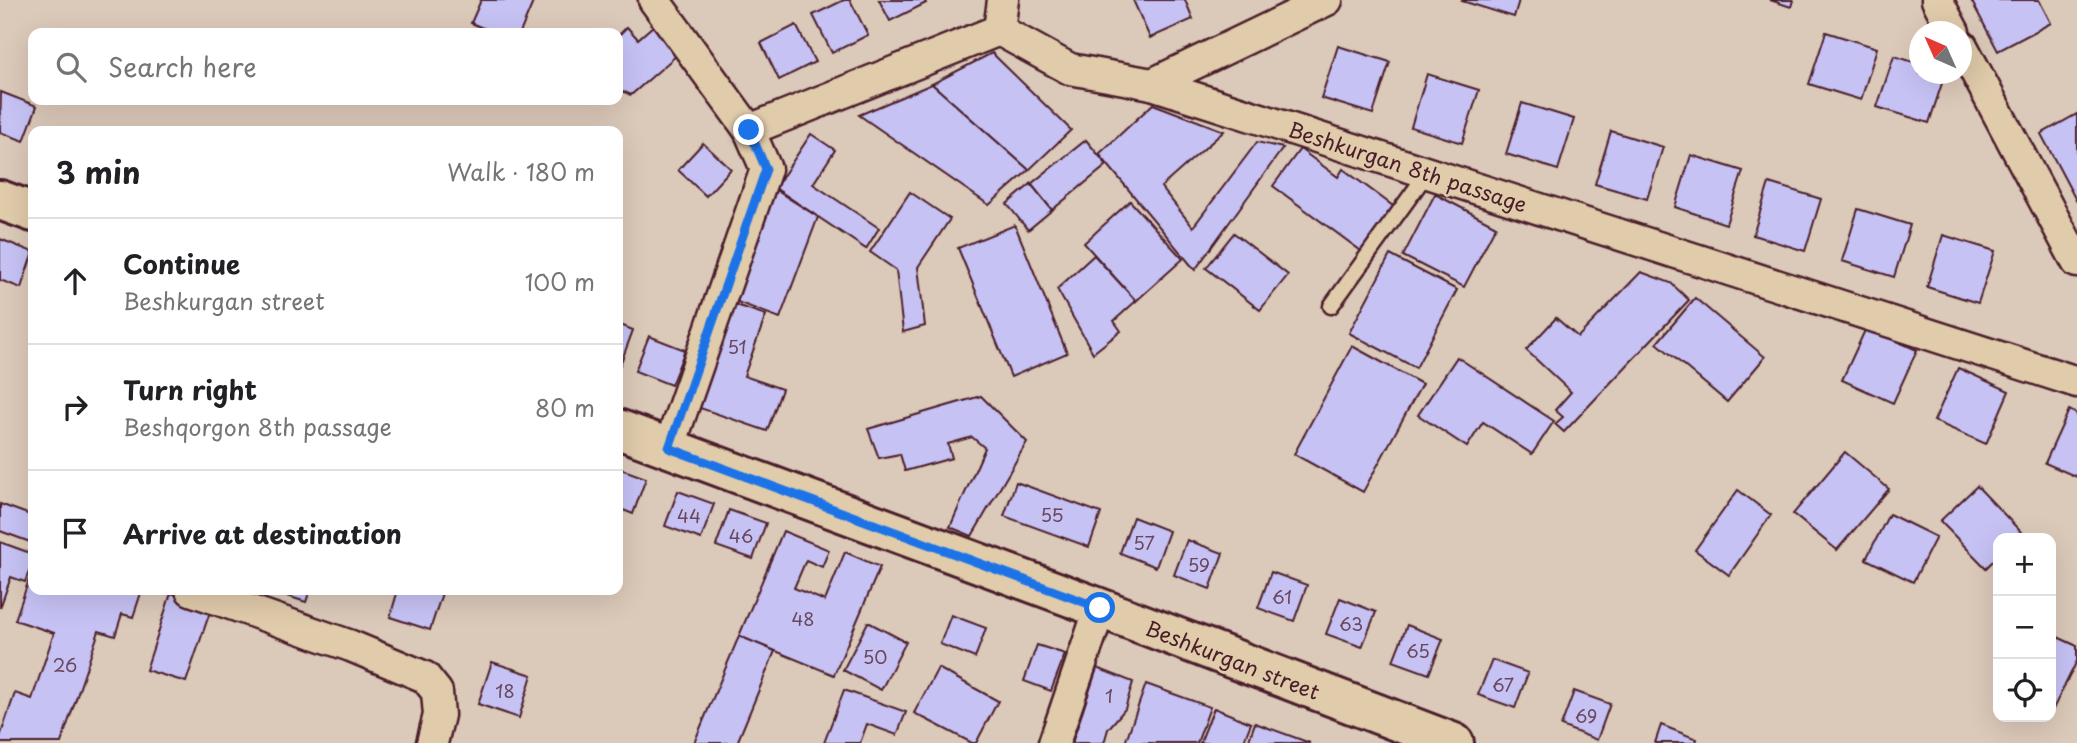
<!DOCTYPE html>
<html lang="en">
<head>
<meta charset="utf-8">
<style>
  :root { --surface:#fff; --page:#f2f2f2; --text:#202124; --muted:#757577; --line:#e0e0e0 }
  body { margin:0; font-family:"Playpen Sans",sans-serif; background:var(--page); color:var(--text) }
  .controls { position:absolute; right:21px; bottom:21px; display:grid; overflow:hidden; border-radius:14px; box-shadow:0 7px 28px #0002 }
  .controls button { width:63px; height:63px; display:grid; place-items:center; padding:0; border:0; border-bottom:2px solid var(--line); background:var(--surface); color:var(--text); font:35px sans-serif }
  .compass { position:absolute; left:1909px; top:21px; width:63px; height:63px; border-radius:50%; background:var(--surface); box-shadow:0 7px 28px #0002; rotate:315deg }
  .stop { position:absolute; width:21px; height:21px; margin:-16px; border:5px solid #1a73e8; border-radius:50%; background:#fff }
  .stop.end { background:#1a73e8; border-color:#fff; box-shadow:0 2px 7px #0008 }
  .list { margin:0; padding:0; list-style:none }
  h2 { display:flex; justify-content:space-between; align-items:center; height:91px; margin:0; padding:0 28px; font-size:30px }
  h2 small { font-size:23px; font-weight:400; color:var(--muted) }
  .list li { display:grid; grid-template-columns:46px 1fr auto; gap:21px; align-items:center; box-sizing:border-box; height:126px; padding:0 28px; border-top:2px solid var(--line) }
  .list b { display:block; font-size:26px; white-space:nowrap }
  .list p { margin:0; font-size:23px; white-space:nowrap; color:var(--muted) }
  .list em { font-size:23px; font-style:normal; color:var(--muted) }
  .icon { flex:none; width:38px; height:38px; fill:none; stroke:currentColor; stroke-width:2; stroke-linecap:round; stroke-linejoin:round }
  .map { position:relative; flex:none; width:2077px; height:743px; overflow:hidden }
  .search { position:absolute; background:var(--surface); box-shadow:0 7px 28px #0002; left:28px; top:28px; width:595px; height:77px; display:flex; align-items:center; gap:18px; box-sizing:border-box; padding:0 24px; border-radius:14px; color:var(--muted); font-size:26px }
  .panel { position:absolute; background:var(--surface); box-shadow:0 7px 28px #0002; left:28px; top:126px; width:595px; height:469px; border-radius:14px }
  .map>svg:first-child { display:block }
  .building { fill:#c6c2f4; stroke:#4a1f2b; stroke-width:2 }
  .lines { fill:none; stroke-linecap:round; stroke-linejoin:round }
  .lane-casing { stroke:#4a1f2b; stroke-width:19 }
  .street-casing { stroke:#4a1f2b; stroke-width:35 }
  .secondary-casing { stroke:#4a1f2b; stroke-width:44 }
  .lane { stroke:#e0cbaa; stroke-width:14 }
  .street { stroke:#e0cbaa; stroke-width:30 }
  .secondary { stroke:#e0cbaa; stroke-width:38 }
  .route { stroke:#1a73e8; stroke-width:9 }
  .labels { text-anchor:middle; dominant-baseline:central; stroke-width:5; stroke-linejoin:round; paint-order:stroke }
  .number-label { font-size:18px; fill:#69485d }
  .street-label { font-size:21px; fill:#4a1f2b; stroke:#e0cbaa }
</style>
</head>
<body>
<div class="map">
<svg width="2077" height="743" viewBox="0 0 2077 743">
  <rect width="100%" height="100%" fill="#dbc9b9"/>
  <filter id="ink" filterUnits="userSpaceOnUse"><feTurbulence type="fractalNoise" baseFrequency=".0143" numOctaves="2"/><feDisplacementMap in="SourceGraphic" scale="14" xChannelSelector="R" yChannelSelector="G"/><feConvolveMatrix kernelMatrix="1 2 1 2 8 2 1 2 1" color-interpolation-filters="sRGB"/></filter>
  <g filter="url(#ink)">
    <g class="building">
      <path d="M481 0H534L520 33H495L471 23Z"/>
      <path d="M844 0H850L868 35 832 53 813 15Z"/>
      <path d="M879 0H924L926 3 890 21Z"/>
      <path d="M1133 0H1185L1193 19 1150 38Z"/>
      <path d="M1463 0H1519L1514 17 1462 1Z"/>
      <path d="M1770 0H1793L1791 7Z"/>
      <path d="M1971 0H2039L2051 23 1998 51Z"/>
      <path d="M796 25 815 62 779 80 761 43Z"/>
      <path d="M653 26 677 55 631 95 618 89V36L627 27 638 39Z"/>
      <path d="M1826 32 1877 48 1861 100 1809 84Z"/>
      <path d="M1338 46 1390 62 1373 114 1321 98Z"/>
      <path d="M992 53 1071 130 1029 170 932 84Z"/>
      <path d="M1894 56 1920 64V74H1945L1929 123 1877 107Z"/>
      <path d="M1427 74 1479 90 1462 143 1411 127Z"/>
      <path d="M932 84 1029 170 989 205 859 115Z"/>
      <path d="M1 92 37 106 24 141 0 132Z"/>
      <path d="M1522 103 1574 119 1558 170 1506 154Z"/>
      <path d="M1153 104 1224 131 1161 187 1193 227 1257 142 1283 148 1195 270 1099 154Z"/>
      <path d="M2077 114V202L2041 134Z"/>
      <path d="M1611 131 1663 147 1647 199 1595 184Z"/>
      <path d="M811 134 835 150 813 184 879 228 866 249 775 188Z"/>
      <path d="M1086 140 1107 165 1052 210 1031 184Z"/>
      <path d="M703 143 731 169 706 196 678 170Z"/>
      <path d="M1300 149 1338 177 1343 169 1397 209 1364 253 1273 186Z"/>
      <path d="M1691 155 1743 171 1726 224 1675 207Z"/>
      <path d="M1769 183 1821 199 1805 251 1753 235Z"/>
      <path d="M1031 184 1052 210 1028 230 1007 204Z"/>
      <path d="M774 189 818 217 780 318 732 300Z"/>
      <path d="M910 192 950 219 918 267 925 326 903 332 896 270 870 252Z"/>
      <path d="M1435 194 1496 226 1464 287 1403 256Z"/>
      <path d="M1130 201 1183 259 1136 301 1084 243Z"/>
      <path d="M1858 209 1910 225 1894 277 1842 261Z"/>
      <path d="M1015 225 1067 353 1011 377 958 248Z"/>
      <path d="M1234 233 1288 275 1260 310 1206 268Z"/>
      <path d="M1943 235 1995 251 1978 303 1927 287Z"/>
      <path d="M0 239 33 252 21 288 0 280Z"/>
      <path d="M1094 255 1136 301 1114 321 1121 331 1093 353 1057 289Z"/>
      <path d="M1390 255 1457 290 1416 368 1349 333Z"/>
      <path d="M1641 272 1671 283 1689 300 1564 432 1555 424 1563 417 1555 410 1571 392 1526 350 1556 318 1578 337Z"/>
      <path d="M1695 298 1765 357 1727 402 1657 343Z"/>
      <path d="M733 304 766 315 744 376 782 389 767 431 697 407Z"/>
      <path d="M618 324 633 330 620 365 618 364Z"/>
      <path d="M1866 328 1917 350 1893 403 1842 380Z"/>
      <path d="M649 336 685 350 671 385 635 371Z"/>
      <path d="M1352 346 1422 384 1363 492 1294 454Z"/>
      <path d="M1457 357 1554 421 1532 454 1483 422 1467 447 1418 415Z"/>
      <path d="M1958 368 2009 391 1986 444 1934 421Z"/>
      <path d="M981 396 1027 442 972 536 950 527 985 448 972 437 948 444 952 458 905 471 900 454 879 458 868 429Z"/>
      <path d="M2069 410 2077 414V477L2045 463Z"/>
      <path d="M1845 452 1889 489 1837 550 1793 514Z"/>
      <path d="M618 468 646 478 633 514 618 508Z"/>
      <path d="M1016 482 1101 513 1089 547 1004 516Z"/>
      <path d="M1977 486 2022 533 2017 538H1998V556L1986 568 1940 521Z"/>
      <path d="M1738 490 1771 515 1729 575 1695 550Z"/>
      <path d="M678 491 714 504 701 539 665 526Z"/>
      <path d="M0 504 33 516V543L0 531Z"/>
      <path d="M729 510 766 523 753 559 716 546Z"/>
      <path d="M1889 514 1936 537 1913 582 1866 559Z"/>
      <path d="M1133 517 1169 531 1156 567 1120 553Z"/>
      <path d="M783 531 829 550 822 567 806 560 794 588 825 601 845 552 880 567 834 675 739 636Z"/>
      <path d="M1187 540 1223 553 1210 589 1174 575Z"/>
      <path d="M0 542 33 554V560L25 582 11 577 0 608Z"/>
      <path d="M33 568V590H98L104 592 105 590H131L141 593 133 617 122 614 115 636 99 631 61 743H0V737L15 693 32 699 54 633 15 620Z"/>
      <path d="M1271 572 1307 585 1294 621 1258 608Z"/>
      <path d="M268 590H310L306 602Z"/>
      <path d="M398 590H443L430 630 390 617Z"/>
      <path d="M171 593 212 606 186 682 146 670Z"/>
      <path d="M1340 598 1376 612 1362 647 1326 634Z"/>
      <path d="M951 615 986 628 975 658 940 644Z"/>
      <path d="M868 622 906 642 881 690 843 670Z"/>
      <path d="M1407 625 1443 639 1429 674 1393 661Z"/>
      <path d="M2051 634 2077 646V661L2053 709 2051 708Z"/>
      <path d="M739 636 775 651 737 743H694Z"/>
      <path d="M1037 645 1065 654 1051 691 1024 681Z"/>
      <path d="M1492 660 1528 673 1515 708 1478 695Z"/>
      <path d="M492 662 532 675 519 718 478 704Z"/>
      <path d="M938 668 998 701 976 743H972L914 713Z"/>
      <path d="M1097 668 1133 682 1125 709 1108 729 1104 743H1072Z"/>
      <path d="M1146 684 1210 707 1197 743H1125Z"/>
      <path d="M844 690 906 712 897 735 867 724 860 743H824Z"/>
      <path d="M1574 691 1610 704 1597 740 1561 726Z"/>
      <path d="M1214 708 1251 723 1243 743H1200Z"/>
      <path d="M1255 723 1310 743H1248Z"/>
      <path d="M1661 725 1697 739 1696 743H1655Z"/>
    </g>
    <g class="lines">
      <g class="lane-casing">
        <path id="lane" d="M1331 306 1427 173"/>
      </g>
      <g class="street-casing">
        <g id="street">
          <path d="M654 0 749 130 766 169 669 448"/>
          <path d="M1937 0 1954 32"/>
          <path d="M999 30 1070 69 1152 84 2077 382"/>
          <path d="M999 30 1003 0"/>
          <path d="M1962 46 2077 262"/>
          <path d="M1152 84 1327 0"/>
          <path d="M749 130 999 30"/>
          <path d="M191 590 351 646 425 677 437 692 439 715 432 743"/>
          <path d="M1054 743 1100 608"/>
        </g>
      </g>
      <g class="secondary-casing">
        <g id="secondary">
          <path d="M0 200 33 212"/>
          <path d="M618 429 1100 608 1454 743"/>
        </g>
      </g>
      <use href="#lane" class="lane"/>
      <use href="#street" class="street"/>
      <use href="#secondary" class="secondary"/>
    </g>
  </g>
  <g class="lines" filter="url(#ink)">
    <path class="route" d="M749 130 766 169 669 448 1100 608"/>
  </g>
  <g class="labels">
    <g class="number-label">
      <text x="737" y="346">51</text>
      <text x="1052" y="514">55</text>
      <text x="689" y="515">44</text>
      <text x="741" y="535">46</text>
      <text x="1144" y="542">57</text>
      <text x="1199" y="564">59</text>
      <text x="1282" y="596">61</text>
      <text x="803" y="618">48</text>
      <text x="1351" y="623">63</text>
      <text x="1418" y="650">65</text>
      <text x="875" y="656">50</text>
      <text x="65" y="664">26</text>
      <text x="1503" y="684">67</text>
      <text x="505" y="690">18</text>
      <text x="1109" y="695">1</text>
      <text x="1586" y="715">69</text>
    </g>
    <g class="street-label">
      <text transform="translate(1408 166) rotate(18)">Beshkurgan 8th passage</text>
      <text transform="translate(1233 659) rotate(21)">Beshkurgan street</text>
    </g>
  </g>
</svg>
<div class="controls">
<button>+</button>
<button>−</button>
<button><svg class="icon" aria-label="locate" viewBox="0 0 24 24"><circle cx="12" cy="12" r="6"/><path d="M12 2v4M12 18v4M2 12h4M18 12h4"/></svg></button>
</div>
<svg class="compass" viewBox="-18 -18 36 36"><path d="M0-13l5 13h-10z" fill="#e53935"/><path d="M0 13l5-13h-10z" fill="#757577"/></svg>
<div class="stop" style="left:1100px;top:608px"></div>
<div class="stop end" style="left:749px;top:130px"></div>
<div class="search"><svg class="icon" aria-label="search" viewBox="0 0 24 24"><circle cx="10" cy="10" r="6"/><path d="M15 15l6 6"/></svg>Search here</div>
<section class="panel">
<h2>3 min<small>Walk · 180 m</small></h2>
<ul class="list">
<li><svg class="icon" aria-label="ahead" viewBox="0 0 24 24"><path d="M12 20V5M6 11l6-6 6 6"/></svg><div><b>Continue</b><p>Beshkurgan street</p></div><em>100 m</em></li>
<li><svg class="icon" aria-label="right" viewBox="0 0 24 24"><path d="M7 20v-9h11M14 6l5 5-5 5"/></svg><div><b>Turn right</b><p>Beshqorgon 8th passage</p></div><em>80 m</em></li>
<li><svg class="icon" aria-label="arrive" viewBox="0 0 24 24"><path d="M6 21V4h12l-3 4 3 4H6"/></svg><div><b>Arrive at destination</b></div></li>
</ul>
</section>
</div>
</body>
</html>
